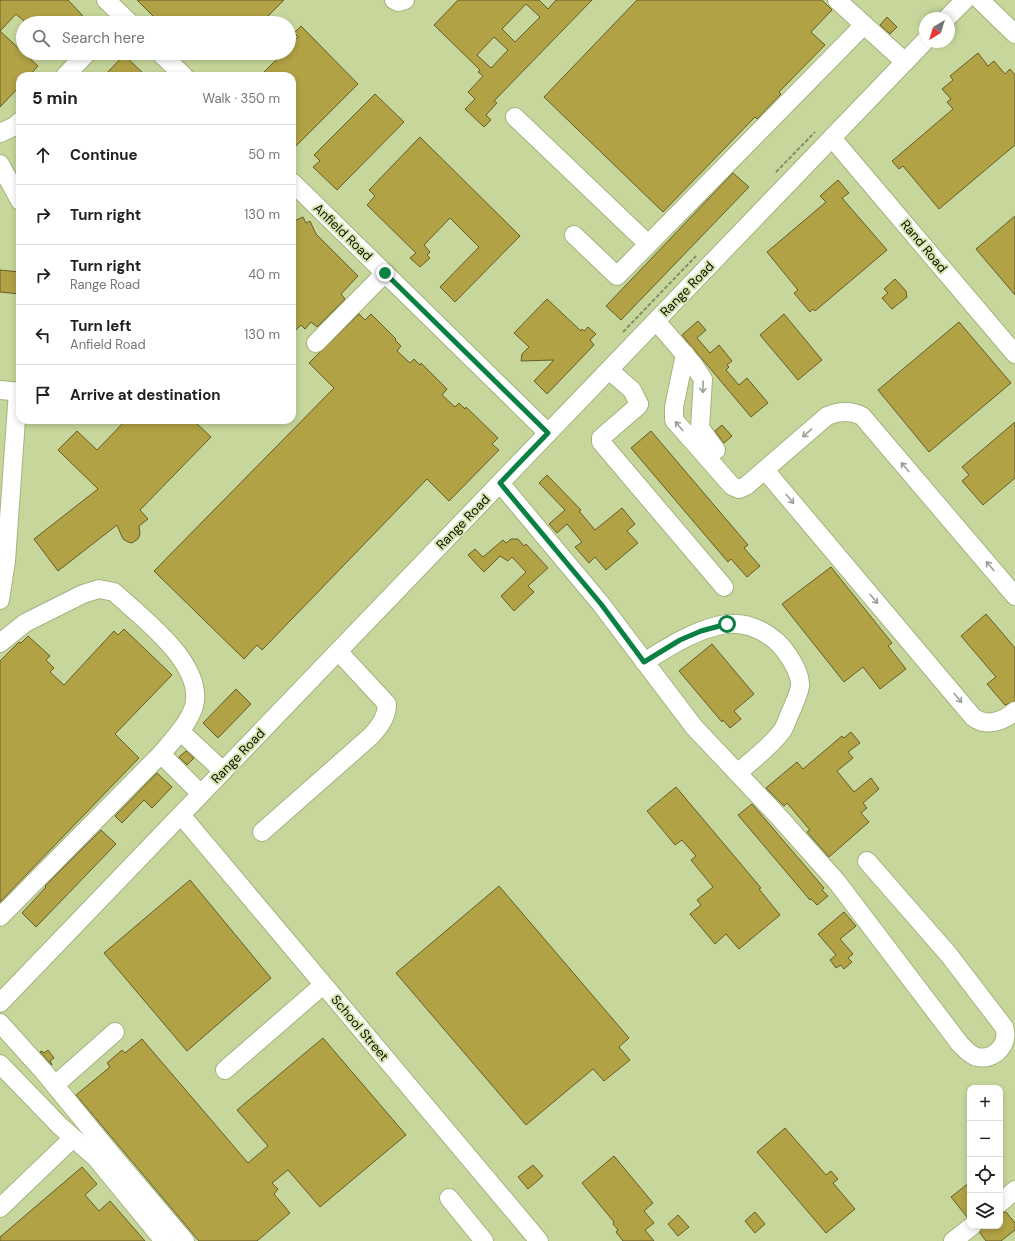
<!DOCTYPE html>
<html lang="en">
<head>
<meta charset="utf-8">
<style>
  :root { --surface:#fff; --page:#f2f2f2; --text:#202124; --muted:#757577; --line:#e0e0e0 }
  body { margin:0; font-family:"DM Sans",sans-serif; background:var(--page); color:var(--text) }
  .controls { position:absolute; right:12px; bottom:12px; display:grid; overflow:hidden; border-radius:8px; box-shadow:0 2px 6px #0003 }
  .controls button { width:36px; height:36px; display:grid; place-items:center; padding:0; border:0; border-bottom:1px solid var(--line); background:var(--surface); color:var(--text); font:20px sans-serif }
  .compass { position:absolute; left:919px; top:12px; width:36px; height:36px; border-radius:50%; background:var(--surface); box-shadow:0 2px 6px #0003; rotate:218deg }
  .stop { position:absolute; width:12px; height:12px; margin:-9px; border:3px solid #0b8043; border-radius:50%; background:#fff }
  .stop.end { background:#0b8043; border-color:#fff; box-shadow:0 1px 4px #0008 }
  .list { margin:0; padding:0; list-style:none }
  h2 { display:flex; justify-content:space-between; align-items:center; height:52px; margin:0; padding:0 16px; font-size:17px }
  h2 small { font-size:13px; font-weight:400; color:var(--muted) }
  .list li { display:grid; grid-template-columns:26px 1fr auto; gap:12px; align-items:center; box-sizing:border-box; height:60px; padding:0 16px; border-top:1px solid var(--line) }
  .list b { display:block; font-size:15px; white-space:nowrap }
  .list p { margin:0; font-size:13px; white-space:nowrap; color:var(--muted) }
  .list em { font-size:13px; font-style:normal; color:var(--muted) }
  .icon { flex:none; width:22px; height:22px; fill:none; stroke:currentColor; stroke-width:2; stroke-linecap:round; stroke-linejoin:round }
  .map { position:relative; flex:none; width:1015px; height:1241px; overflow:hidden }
  .search { position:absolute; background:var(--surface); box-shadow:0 2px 6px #0003; left:16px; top:16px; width:280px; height:44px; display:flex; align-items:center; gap:10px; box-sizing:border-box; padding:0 14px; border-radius:22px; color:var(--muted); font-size:15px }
  .panel { position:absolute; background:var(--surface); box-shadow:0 2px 6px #0003; left:16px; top:72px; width:280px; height:352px; border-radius:12px }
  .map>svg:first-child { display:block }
  .built { fill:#c7d79b; fill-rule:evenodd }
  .building { fill:#b1a245; stroke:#655c27; fill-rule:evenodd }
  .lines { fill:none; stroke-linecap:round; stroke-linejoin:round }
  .minor-casing { stroke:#a4b27d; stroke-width:20 }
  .path { stroke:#838e68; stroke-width:2; stroke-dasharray:4 2; stroke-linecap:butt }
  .minor { stroke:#fff; stroke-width:18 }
  .oneway { stroke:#9d9f99 }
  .route { stroke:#0b8043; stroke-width:5 }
  .labels { text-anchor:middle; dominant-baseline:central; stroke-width:4; stroke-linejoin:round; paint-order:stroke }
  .street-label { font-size:13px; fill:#0a0e00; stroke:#d6e5ae }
</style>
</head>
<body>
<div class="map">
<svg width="1015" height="1241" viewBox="0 0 1015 1241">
  <rect width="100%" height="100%" fill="#d6e5ae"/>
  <path class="built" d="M0 0H1015V1241H0ZM925 18H949V42H925ZM23 23H289V53H23ZM20 76H292V420H20ZM970 1088H1000V1226H970Z"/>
  <g class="building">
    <path d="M0 0H68L82 15 84 23H26L16 14 0 31 38 66 29 76H20V86L0 107Z"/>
    <path d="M137 0H284L261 23H184L179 18 174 23 167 17 160 23Z"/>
    <path d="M458 0H539L548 9 556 0H592L494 101 497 103 486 115 491 120 484 127 465 109 475 99 468 92 483 76 478 72 480 70 434 25ZM526 4 540 17 515 42 502 29ZM494 37 508 50 491 68 477 55Z"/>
    <path d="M637 0H822L832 10 811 32 825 45 779 92 781 94 757 119 755 117 663 212 544 97Z"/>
    <path d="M887 17 897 27 890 34 880 25Z"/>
    <path d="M301 26 358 84 292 150V76H260L283 53H289V46L298 37 294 33Z"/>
    <path d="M978 53 988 66 994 61 1005 74 1010 69 1015 75V145L939 209 903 166 899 169 892 161 953 109 947 102 951 99 942 89 953 80 950 76Z"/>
    <path d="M124 55 146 76H104Z"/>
    <path d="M375 94 404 122 337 190 313 167 320 161 314 155Z"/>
    <path d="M420 137 520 236 455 302 440 287 479 247 450 218 424 245 430 252 427 255 430 258 420 267 410 258 416 253 367 205 375 196 369 190Z"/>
    <path d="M733 173 749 187 621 320 606 306Z"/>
    <path d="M838 180 849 193 842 198 887 250 815 311 813 309 810 312 794 293 798 290 767 252 826 202 820 196Z"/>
    <path d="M1015 216V295L976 249Z"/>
    <path d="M303 217 306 223 310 221 316 234 358 276 341 294 345 299 317 327 311 322 305 329 301 325 292 334V222Z"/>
    <path d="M0 270 20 272V294L0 292Z"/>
    <path d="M895 279 906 291 907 297 892 309 882 298 888 293 884 289Z"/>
    <path d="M547 299 581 331 582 329 584 331 588 327 596 334 590 340 594 345 547 394 534 381 554 360 521 361 522 354 529 347 514 333Z"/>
    <path d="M359 314 365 320 371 314 396 339 395 340 401 346 397 351 410 363 414 359 420 365 421 363 447 389 442 395 455 407 459 403 465 409 466 407 498 438 492 444 499 450 449 501 427 479 262 650 257 645 244 659 154 571 334 388 309 363Z"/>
    <path d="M784 314 822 360 798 380 760 335Z"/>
    <path d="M698 321 706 330 697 338 710 353 719 345 732 361 727 365 729 367 726 370 739 385 747 378 768 403 751 417 682 335Z"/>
    <path d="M959 322 1011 383 929 452 878 390Z"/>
    <path d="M126 420H193L211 437 140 510 148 519 139 526 140 534 138 539 132 543 128 542 123 539 117 525 58 571 34 539 98 489 58 450 77 431 97 450Z"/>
    <path d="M1015 422V478L983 505 962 481 969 475 962 467Z"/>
    <path d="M722 425 732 436 724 443 715 431Z"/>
    <path d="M651 431 748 545 744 548 760 566 747 577 731 559 728 562 631 448Z"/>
    <path d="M547 475 581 510 579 511 595 530 622 508 635 524 627 531 638 543 606 570 595 557 589 563 575 547 582 542 567 524 557 533 549 524 565 510 539 483Z"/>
    <path d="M511 539H518L524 546 526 544 548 568 528 586 534 592 514 611 501 596 526 572 512 557 508 561 500 556 484 572 468 555 475 549 483 557 503 540 506 543Z"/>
    <path d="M831 567 892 643 888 646 906 669 880 689 863 667 844 682 782 604Z"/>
    <path d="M986 614 1015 648V701L1005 705 987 684 996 677 961 636Z"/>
    <path d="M124 629 172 675 115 734 139 758 0 902V661L19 642 21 643 28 636 50 656 46 660 54 668 50 672 64 685 114 631 118 635Z"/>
    <path d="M712 644 754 694 734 711 741 719 730 728 723 720 722 722 679 671Z"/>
    <path d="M236 689 251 704 218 738 203 723Z"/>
    <path d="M851 732 860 743 848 752 853 758 837 771 854 792 871 778 879 789 863 803 867 808 861 813 869 822 829 857 807 832 810 830 787 803 784 806 766 788 797 762 803 769 842 736 844 738Z"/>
    <path d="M186 751 194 758 187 765 179 757Z"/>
    <path d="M157 773 172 787 152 808 144 800 122 823 115 816Z"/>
    <path d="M676 787 761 888 759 889 780 915 739 949 726 934 715 944 690 914 701 905 697 900 713 887 691 860 696 856 682 840 675 845 647 811Z"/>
    <path d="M752 804 824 888 822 890 828 896 817 905 811 899 810 900 738 815Z"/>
    <path d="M101 830 116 844 36 927 22 913 46 887 45 886Z"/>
    <path d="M190 880 271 978 187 1051 104 953Z"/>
    <path d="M499 886 629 1038 619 1047 630 1060 604 1081 593 1069 526 1125 396 973Z"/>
    <path d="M844 912 856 926 840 939 853 954 848 958 852 962 844 969 841 965 836 968 830 960 836 955 818 934Z"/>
    <path d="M323 1038 406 1135 320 1207 288 1170 272 1183 278 1189 274 1194 290 1213 257 1241H199L76 1095 110 1067 107 1063 122 1050 125 1053 142 1039 248 1163 268 1146 237 1110Z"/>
    <path d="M48 1050 54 1058 50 1061 52 1065 40 1052 42 1051 44 1053Z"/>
    <path d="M785 1128 826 1175 831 1171 838 1179 833 1183 855 1209 826 1233 757 1152Z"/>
    <path d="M614 1156 653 1203 644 1211 654 1223 645 1230 654 1241H623L616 1232 618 1230 613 1224 614 1222 582 1183Z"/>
    <path d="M533 1165 543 1176 528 1189 518 1177Z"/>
    <path d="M82 1167 97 1184 85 1195 99 1211 110 1201 145 1241H0V1237Z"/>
    <path d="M970 1182V1216L967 1217 951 1197Z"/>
    <path d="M755 1212 765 1224 755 1233 745 1221Z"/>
    <path d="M1006 1212 1015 1223V1230L1001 1241H986L980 1233 982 1226H1000V1213Z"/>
    <path d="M678 1215 689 1227 678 1236 668 1224Z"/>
  </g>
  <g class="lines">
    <g class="minor-casing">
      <g id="minor">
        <path d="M106 0 130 23"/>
        <path d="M394 0 398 2 405 0"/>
        <path d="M837 0 905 62"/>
        <path d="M980 0 1015 34"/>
        <path d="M947 18 965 0"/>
        <path d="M160 53 184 76"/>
        <path d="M65 76 87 53"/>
        <path d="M515 117 648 244"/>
        <path d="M0 133 15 126 20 121"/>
        <path d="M832 138 1015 354"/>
        <path d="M0 164 20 201"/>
        <path d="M292 182 548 433"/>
        <path d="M574 235 617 276 864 25"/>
        <path d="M656 321 693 364 703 379 700 428 716 450"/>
        <path d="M316 343 385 273"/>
        <path d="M685 354 674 407V420L732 486 739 489 746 486 827 416C839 411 850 410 862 416L1015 596"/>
        <path d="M609 370 632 390 639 404"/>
        <path d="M0 390 20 392"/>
        <path d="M639 404 638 406 601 438V442L724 587"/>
        <path d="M765 470 973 717C986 727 1003 722 1015 711"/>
        <path d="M500 483 601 604 694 727 779 817 837 882 960 1044C965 1049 970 1055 977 1057 995 1061 1010 1043 1004 1027L949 955 867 861"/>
        <path d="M0 600 6 561 18 391"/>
        <path d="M0 643 25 623 83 594 99 589 114 592C141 617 205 664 194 706 189 723 173 740 161 754L0 917"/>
        <path d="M644 662C670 646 696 629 726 624 746 622 762 629 776 641 786 650 801 672 800 686 799 694 794 704 791 711 788 717 786 725 782 731 770 747 753 759 738 773"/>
        <path d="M180 731 223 771"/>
        <path d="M161 754 201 794"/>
        <path d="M181 815 539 1241"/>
        <path d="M262 832 371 736C380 726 387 717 387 704L338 651"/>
        <path d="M0 1003 925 41"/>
        <path d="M0 1023 44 1072 112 1155 185 1241"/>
        <path d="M0 1064 60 1126 96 1158 164 1241"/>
        <path d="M225 1070 323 985"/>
        <path d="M55 1085 115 1032"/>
        <path d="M449 1198 484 1241"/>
        <path d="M1000 1203 1015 1190"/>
        <path d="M0 1208 73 1138"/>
        <path d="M953 1241 972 1226"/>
      </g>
    </g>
    <g class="path">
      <path d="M776 172 815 132"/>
      <path d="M623 332 696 256"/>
    </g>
    <use href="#minor" class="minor"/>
  </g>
  <defs><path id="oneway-shaft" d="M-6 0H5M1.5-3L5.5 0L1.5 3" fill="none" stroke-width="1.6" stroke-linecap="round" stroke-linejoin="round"/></defs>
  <g class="oneway">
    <use href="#oneway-shaft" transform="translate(703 387) rotate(91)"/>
    <use href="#oneway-shaft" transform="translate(679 426) rotate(-130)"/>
    <use href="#oneway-shaft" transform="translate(807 433) rotate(139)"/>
    <use href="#oneway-shaft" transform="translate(905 467) rotate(-130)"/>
    <use href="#oneway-shaft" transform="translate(790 499) rotate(50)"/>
    <use href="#oneway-shaft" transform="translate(990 566) rotate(-130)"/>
    <use href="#oneway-shaft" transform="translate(874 599) rotate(50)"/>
    <use href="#oneway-shaft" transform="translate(958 698) rotate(50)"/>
  </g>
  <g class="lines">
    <path class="route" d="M385 273 548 433 500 483 601 604 644 662 680 640 701 631 727 624"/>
  </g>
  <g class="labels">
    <g class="street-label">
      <text transform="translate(343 232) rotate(44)">Anfield Road</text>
      <text transform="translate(924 246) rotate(50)">Rand Road</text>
      <text transform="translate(687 289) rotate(-46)">Range Road</text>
      <text transform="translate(463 522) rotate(-46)">Range Road</text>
      <text transform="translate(238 756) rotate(-46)">Range Road</text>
      <text transform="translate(360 1028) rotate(50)">School Street</text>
    </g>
  </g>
</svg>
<div class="controls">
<button>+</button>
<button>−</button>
<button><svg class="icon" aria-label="locate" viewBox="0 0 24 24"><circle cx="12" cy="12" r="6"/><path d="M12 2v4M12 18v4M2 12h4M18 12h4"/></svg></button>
<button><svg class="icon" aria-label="layers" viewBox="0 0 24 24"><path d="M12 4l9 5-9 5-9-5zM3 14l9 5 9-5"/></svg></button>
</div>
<svg class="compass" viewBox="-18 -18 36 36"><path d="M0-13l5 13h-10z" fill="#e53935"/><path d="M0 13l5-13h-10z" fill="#757577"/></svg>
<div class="stop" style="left:727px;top:624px"></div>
<div class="stop end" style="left:385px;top:273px"></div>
<div class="search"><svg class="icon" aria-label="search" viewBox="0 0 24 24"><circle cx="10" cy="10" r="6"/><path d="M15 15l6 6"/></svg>Search here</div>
<section class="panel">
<h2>5 min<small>Walk · 350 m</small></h2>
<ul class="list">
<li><svg class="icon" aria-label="ahead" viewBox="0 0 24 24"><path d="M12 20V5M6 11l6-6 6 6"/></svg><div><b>Continue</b></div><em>50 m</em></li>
<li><svg class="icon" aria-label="right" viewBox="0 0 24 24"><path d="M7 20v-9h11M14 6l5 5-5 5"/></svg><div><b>Turn right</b></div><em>130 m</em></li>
<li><svg class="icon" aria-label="right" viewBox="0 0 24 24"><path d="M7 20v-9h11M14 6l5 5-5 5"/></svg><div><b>Turn right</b><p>Range Road</p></div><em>40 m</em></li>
<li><svg class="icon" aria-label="left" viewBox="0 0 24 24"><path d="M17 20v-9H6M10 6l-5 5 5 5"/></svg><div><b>Turn left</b><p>Anfield Road</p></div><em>130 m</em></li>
<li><svg class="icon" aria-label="arrive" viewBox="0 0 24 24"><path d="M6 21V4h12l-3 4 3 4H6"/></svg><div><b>Arrive at destination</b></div></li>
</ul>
</section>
</div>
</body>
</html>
